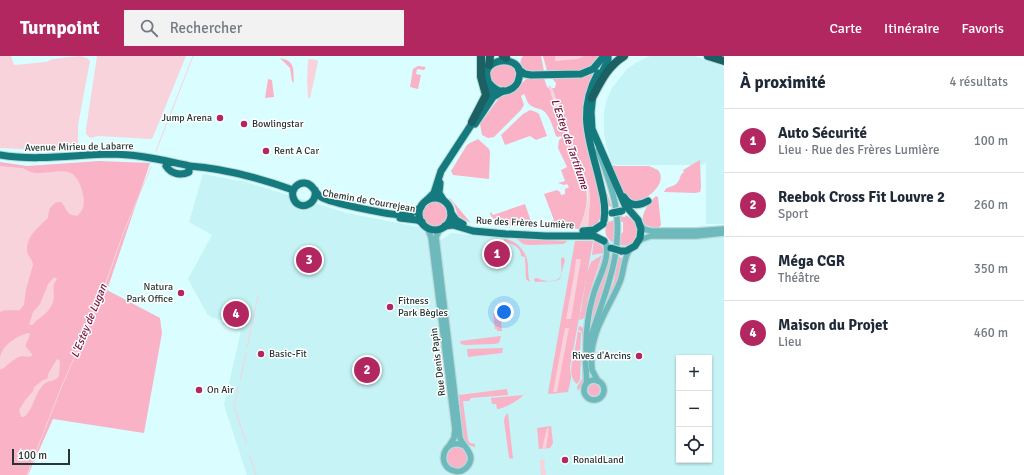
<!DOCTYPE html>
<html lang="fr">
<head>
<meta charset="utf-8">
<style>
  :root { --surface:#fff; --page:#f2f2f3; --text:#1f2937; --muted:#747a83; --line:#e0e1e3; --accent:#b32761 }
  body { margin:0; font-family:Signika,sans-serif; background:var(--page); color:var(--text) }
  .controls { position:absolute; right:12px; bottom:12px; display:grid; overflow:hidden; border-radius:0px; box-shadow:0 1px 3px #0004 }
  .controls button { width:36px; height:36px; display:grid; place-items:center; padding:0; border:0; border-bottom:1px solid var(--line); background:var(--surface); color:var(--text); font:20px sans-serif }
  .scale { position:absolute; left:12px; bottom:10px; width:58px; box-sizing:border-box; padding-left:4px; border:2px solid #273535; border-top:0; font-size:11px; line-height:14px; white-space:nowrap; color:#273535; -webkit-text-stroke:3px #fff; paint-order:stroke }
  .you { position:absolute; left:504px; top:256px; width:14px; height:14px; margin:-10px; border:3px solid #fff; border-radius:50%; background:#1a73e8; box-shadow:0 0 0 6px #1a73e833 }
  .badge { display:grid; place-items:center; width:26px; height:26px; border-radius:50%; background:var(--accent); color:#fff; font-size:13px; font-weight:700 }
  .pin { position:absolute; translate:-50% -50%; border:2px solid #fff; box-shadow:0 1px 4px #0006 }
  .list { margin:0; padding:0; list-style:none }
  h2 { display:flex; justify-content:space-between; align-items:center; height:52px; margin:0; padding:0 16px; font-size:17px }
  h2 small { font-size:13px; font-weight:400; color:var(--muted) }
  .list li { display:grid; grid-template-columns:26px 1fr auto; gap:12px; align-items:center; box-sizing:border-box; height:64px; padding:0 16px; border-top:1px solid var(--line) }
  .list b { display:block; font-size:15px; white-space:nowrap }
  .list p { margin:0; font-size:13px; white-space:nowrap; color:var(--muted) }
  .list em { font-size:13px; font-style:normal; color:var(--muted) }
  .icon { flex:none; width:22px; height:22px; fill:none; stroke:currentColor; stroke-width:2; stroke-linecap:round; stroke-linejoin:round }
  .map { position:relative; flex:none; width:724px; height:419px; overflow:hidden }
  header { display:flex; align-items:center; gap:24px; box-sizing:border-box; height:56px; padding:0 20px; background:var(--accent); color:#fff }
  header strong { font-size:19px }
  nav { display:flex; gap:22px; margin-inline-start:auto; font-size:14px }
  .search { width:280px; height:36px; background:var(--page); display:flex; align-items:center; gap:10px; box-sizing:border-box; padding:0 14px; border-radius:0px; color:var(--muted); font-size:15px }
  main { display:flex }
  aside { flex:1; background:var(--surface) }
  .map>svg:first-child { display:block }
  .built { fill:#c6f3f5; fill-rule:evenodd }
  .green { fill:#f9b2c6 }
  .water { fill:#f8d3dc }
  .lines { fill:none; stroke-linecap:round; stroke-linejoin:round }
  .stream { stroke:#f8d3dc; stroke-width:1 }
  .minor-casing { stroke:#badadb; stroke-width:8 }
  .major-casing { stroke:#badadb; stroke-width:9 }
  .highway-casing { stroke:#badadb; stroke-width:10 }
  .minor { stroke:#6db9bc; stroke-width:5.5 }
  .major { stroke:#147a7e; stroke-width:7 }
  .highway { stroke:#1b6164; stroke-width:8 }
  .major-bridge-casing { stroke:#badadb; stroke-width:9; stroke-linecap:butt }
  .major-bridge { stroke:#147a7e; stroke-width:7 }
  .poi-dot { fill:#b32761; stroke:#fff; stroke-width:1.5 }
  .labels { text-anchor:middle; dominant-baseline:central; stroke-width:3; stroke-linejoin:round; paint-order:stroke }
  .poi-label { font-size:10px; fill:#273535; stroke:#fff; text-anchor:start }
  .street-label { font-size:10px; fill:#273535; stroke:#fff }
  .water-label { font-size:11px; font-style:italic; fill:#77123d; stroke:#fff }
</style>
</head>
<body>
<header>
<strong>Turnpoint</strong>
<div class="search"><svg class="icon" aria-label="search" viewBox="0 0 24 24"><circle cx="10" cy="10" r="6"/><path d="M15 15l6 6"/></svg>Rechercher</div>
<nav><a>Carte</a><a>Itinéraire</a><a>Favoris</a></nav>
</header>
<main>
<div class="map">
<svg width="724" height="419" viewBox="0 0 724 419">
  <rect width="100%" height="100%" fill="#dafeff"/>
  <g class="built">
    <path d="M650 0H694L724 11V168H706V107L701 109H616L611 107 604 79V56L607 43 612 32 627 13 637 6Z"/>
    <path d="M203 118 246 126 347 157 419 171 427 179 428 186 440 185 451 177 502 182 574 185 724 181V419H247L224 349 241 275 222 268 223 265 211 261 207 258 188 223 212 179 189 166ZM679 302H709V404H679Z"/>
  </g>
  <g class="green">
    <path d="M523 0H541L544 15H527C521 10 518 6 523 0Z"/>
    <path d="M543 0H555V5L582 1 583 0H602C585 20 571 15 547 15Z"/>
    <path d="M280 2C296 5 293 14 294 27L292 25 290 12Z"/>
    <path d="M506 5 516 13C516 16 517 20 517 22 512 37 490 35 490 17 490 13 491 11 494 9 497 7 502 6 506 5Z"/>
    <path d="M418 10 426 11 424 14 417 13 416 18 421 19 418 33 410 31 413 13Z"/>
    <path d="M597 14 588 31 584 49 600 134 602 159 596 169 588 171 590 142 589 132 552 32H555L556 27 551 21C567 22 583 24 597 14Z"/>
    <path d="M529 21 544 22 547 31 549 32 586 133C589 146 584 161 579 173L544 171 543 168 554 164 544 138 557 134 560 136 561 139 565 138V133L569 131 567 128 564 129 558 127 565 125 561 114 567 111 558 92 559 84 562 82 561 80 558 81 556 80C553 72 551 63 545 56 541 52 535 53 530 49 527 47 526 41 524 38L521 40 524 49 521 54 494 81 488 82 482 79 480 68 499 42 513 36 525 24Z"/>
    <path d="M268 23 272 24 274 41 265 42Z"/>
    <path d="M530 54 536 56 539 58 547 80 536 84 530 80 505 89 501 79 523 58Z"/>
    <path d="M478 83 489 93 490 96 489 123 453 119 451 115 467 89 470 87Z"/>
    <path d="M700 104 701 132 700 136 695 137 664 136C667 129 673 132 677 127 681 123 679 119 684 116L683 114Z"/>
    <path d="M99 105 150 107 107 234 160 262 162 277 144 377 53 363 28 419H0V106L27 110Z"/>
    <path d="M610 109 617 110H649L658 114 660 117C665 131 645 144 634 147L625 139Z"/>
    <path d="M600 116 612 152 607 148Z"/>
    <path d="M656 140 658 141 661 169 659 171C632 173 644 151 656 140Z"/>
    <path d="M449 142H450L471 167 458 160 454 148Z"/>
    <circle cx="435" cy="157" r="13"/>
    <path d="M525 148 533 171C520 170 497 172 490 158L491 156 493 159Z"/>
    <path d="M625 159C644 166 640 193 620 189V179L623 176V166H620V160L625 161Z"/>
    <path d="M614 164V187C605 182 603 175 608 166Z"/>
    <path d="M504 183C514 183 524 193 527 203 529 211 527 218 530 226L526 223 525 201 521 200C521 190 512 189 504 185Z"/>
    <path d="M517 183 567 185 564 188 529 189 523 188Z"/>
    <path d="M594 183C599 186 604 191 604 197L592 199Z"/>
    <path d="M575 185H593L570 311 571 322 568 336 549 338 548 337Z"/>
    <path d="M602 199 587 245 581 255 587 217 591 206Z"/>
    <path d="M603 199H606L587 258 583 263 579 264 580 257 589 241Z"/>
    <path d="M612 199C608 226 596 250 589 277L593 246 608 201Z"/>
    <path d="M618 200 623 203 618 225 601 260 614 225Z"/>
    <path d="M563 201 565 204 560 223 555 225 535 226 534 223 537 222C541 224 544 225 550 225 565 225 561 214 561 203Z"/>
    <path d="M500 256 502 275H497V273H495L493 257Z"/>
    <path d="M579 270 584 272 585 274V324L578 335 577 331 582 323V278L581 275 578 274Z"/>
    <path d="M578 275 581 277 580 299 574 298Z"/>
    <path d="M501 280 499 287 494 288 465 289 461 288 460 285Z"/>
    <path d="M503 292 502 297 468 301 467 293Z"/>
    <path d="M573 299 581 300 580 324 577 328C568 320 572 310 573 299Z"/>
    <circle cx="594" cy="334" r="6"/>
    <path d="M507 333 508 339 471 342 469 345H463L468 384 470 387 475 388V391C469 390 465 386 463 381L459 339Z"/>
    <path d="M523 339C520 344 503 353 497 353L496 348H492L491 342Z"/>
    <path d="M508 357 513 403 509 402V401L504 365 505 360Z"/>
    <path d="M551 370 553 387 550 392 539 393 537 372Z"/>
    <circle cx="457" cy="402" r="11"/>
  </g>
  <g class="water">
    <path d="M0 0H11L14 9 46 6 53 3 79 0 87 2 90 5 78 69V90L61 95 0 92Z"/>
    <path d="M97 0H186L153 81 151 83 98 80 90 82 86 78V73Z"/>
    <path d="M555 0H583L578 3 555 5Z"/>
    <path d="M310 3 317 4 318 6 310 42H308L307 24 308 4Z"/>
    <path d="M548 30H551L589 132 590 142 588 171H580C584 158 590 146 587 133Z"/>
    <path d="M0 110C7 111 15 111 22 112 27 113 30 117 36 117 60 117 76 106 83 138 85 147 84 155 77 160 65 158 68 154 61 146H57C50 150 49 153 48 162 39 171 27 179 27 194 27 200 33 203 33 209L26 234 24 249 20 254C13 255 7 253 0 256Z"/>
    <path d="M576 203H581L571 263H566L574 219Z"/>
    <path d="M54 221 57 223 54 228C53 233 54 237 54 241 53 252 45 259 37 264 34 267 34 269 29 269L33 256 40 248 48 228Z"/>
    <path d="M565 272H569L557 336H553Z"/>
    <path d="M27 277H29L30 279 26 288V291L32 298V300C27 302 23 299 19 301 11 304 7 311 0 314 0 310 0 305 0 301 3 288 16 281 27 277Z"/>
    <path d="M57 303 60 305 59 320C55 326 48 324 43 329 34 339 34 353 24 361H21L19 354 26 343 33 335 34 331 43 324 47 323 49 316Z"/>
    <path d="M547 372H549L546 392 542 393Z"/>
    <path d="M545 403 544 413H546V419H541L540 404Z"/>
  </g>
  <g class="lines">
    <g class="stream">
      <path d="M156 95 193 0"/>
      <path d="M247 292 258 240"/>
      <path d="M240 324 246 297"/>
      <path d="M238 331 234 350 246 387"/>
      <path d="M250 400 256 419"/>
      <path d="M27 419 61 332 102 238 123 178 151 111"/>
    </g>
    <g class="minor-casing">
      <g id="minor">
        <path d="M640 168 644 173 651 175H696L724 173"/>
        <path d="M427 171 431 181 455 373 454 382 449 390"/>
        <path d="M440 173 436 181 460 382C464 392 478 400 466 412 463 415 459 416 455 415 435 412 443 379 465 390"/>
        <path d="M638 186 642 183 651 180H696L724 177"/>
        <path d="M586 293C586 275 588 257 593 240 597 224 610 205 606 188"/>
        <path d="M591 297 592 314 598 325"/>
        <path d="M591 299C593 286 596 274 602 263 608 249 616 237 621 223 624 213 624 201 630 193"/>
        <circle cx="594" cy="334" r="10"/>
        <path d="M586 328C588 318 584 307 586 297 599 249 624 204 616 153 613 132 605 114 598 94"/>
      </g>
    </g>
    <g class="major-casing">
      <g id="major">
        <path d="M519 14 525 18 531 19 581 18 593 13 604 0"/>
        <path d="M598 17C575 59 592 89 601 131 604 142 606 153 604 164"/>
        <path d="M599 23 608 4V0"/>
        <path d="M593 38 591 56 592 73 625 149 638 164 641 173 640 182 635 190 626 195H621"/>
        <path d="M485 47 491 36C491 29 485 23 487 15 491 0 525 1 519 22 518 28 514 32 509 34 502 37 495 34 490 28"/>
        <path d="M475 68 493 41 503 35"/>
        <path d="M0 99C37 105 73 99 110 98 136 98 161 104 186 109L189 110V116C181 120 171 118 166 110L170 106"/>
        <path d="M189 110C222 112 262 123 293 134"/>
        <path d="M440 127 439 137 444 145"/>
        <path d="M315 134C318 150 297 156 293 141 291 133 298 126 305 127 314 128 314 137 321 141 331 147 393 160 405 159 411 158 417 155 421 151"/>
        <path d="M624 141C630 151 639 150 648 145"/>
        <circle cx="435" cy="158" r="16"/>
        <path d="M427 144 434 137 441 115 475 63"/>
        <path d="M451 157 456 164 463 168"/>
        <path d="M400 162 417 164 422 166"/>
        <path d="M445 170 453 169 473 175 506 178 546 180H594L604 185"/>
        <path d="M583 175 594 174 603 168"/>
      </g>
    </g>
    <g class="highway-casing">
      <g id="highway">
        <path d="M503 0 506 2"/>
        <path d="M708 0 724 5"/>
        <path d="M489 9 490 0"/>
        <path d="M592 42C601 25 608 10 624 0"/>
        <path d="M472 66 486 39 481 21V0"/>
      </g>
    </g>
    <use href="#minor" class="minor"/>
    <use href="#major" class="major"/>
    <use href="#highway" class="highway"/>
    <g class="major-bridge-casing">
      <g id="major-bridge">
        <path d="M612 157 622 155"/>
        <path d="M611 192 621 195"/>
      </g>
    </g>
    <use href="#major-bridge" class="major-bridge"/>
  </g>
  <g class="poi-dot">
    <circle cx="220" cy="62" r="4"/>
    <circle cx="244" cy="68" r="4"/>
    <circle cx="266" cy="95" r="4"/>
    <circle cx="181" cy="237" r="4"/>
    <circle cx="390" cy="251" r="4"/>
    <circle cx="261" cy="298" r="4"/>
    <circle cx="639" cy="300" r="4"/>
    <circle cx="199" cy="334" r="4"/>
    <circle cx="565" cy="404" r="4"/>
  </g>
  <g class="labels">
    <g class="poi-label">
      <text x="212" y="62" text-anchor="end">Jump Arena</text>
      <text x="252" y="68">Bowlingstar</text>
      <text x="274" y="95">Rent A Car</text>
      <text x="173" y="231" text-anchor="end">Natura<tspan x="173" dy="12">Park Office</tspan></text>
      <text x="398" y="245">Fitness<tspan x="398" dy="12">Park Bègles</tspan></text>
      <text x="269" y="298">Basic-Fit</text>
      <text x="631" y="300" text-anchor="end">Rives d'Arcins</text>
      <text x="207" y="334">On Air</text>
      <text x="573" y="404">RonaldLand</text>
    </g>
    <g class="street-label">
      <text transform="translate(79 91) rotate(-1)">Avenue Mirieu de Labarre</text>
      <text transform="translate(369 145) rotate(10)">Chemin de Courrejean</text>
      <text transform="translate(525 167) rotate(3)">Rue des Frères Lumière</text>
      <text transform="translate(438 306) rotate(-97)">Rue Denis Papin</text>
    </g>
    <g class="water-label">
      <text transform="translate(570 88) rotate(71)">L'Estey de Tartifume</text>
      <text transform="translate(89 265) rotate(-68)">L'Estey de Lugan</text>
    </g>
  </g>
</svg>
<div class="controls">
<button>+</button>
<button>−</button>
<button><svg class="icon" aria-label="locate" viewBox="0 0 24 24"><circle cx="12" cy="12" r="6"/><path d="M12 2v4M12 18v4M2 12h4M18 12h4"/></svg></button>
</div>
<div class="scale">100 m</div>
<div class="you"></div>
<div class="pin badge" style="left:497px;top:198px">1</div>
<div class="pin badge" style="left:367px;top:314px">2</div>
<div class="pin badge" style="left:309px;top:204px">3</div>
<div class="pin badge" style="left:236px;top:258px">4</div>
</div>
<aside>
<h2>À proximité<small>4 résultats</small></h2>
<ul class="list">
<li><span class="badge">1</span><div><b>Auto Sécurité</b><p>Lieu · Rue des Frères Lumière</p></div><em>100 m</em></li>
<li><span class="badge">2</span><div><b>Reebok Cross Fit Louvre 2</b><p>Sport</p></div><em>260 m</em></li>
<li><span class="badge">3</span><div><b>Méga CGR</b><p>Théâtre</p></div><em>350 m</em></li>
<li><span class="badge">4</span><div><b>Maison du Projet</b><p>Lieu</p></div><em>460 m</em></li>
</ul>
</aside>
</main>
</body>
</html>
